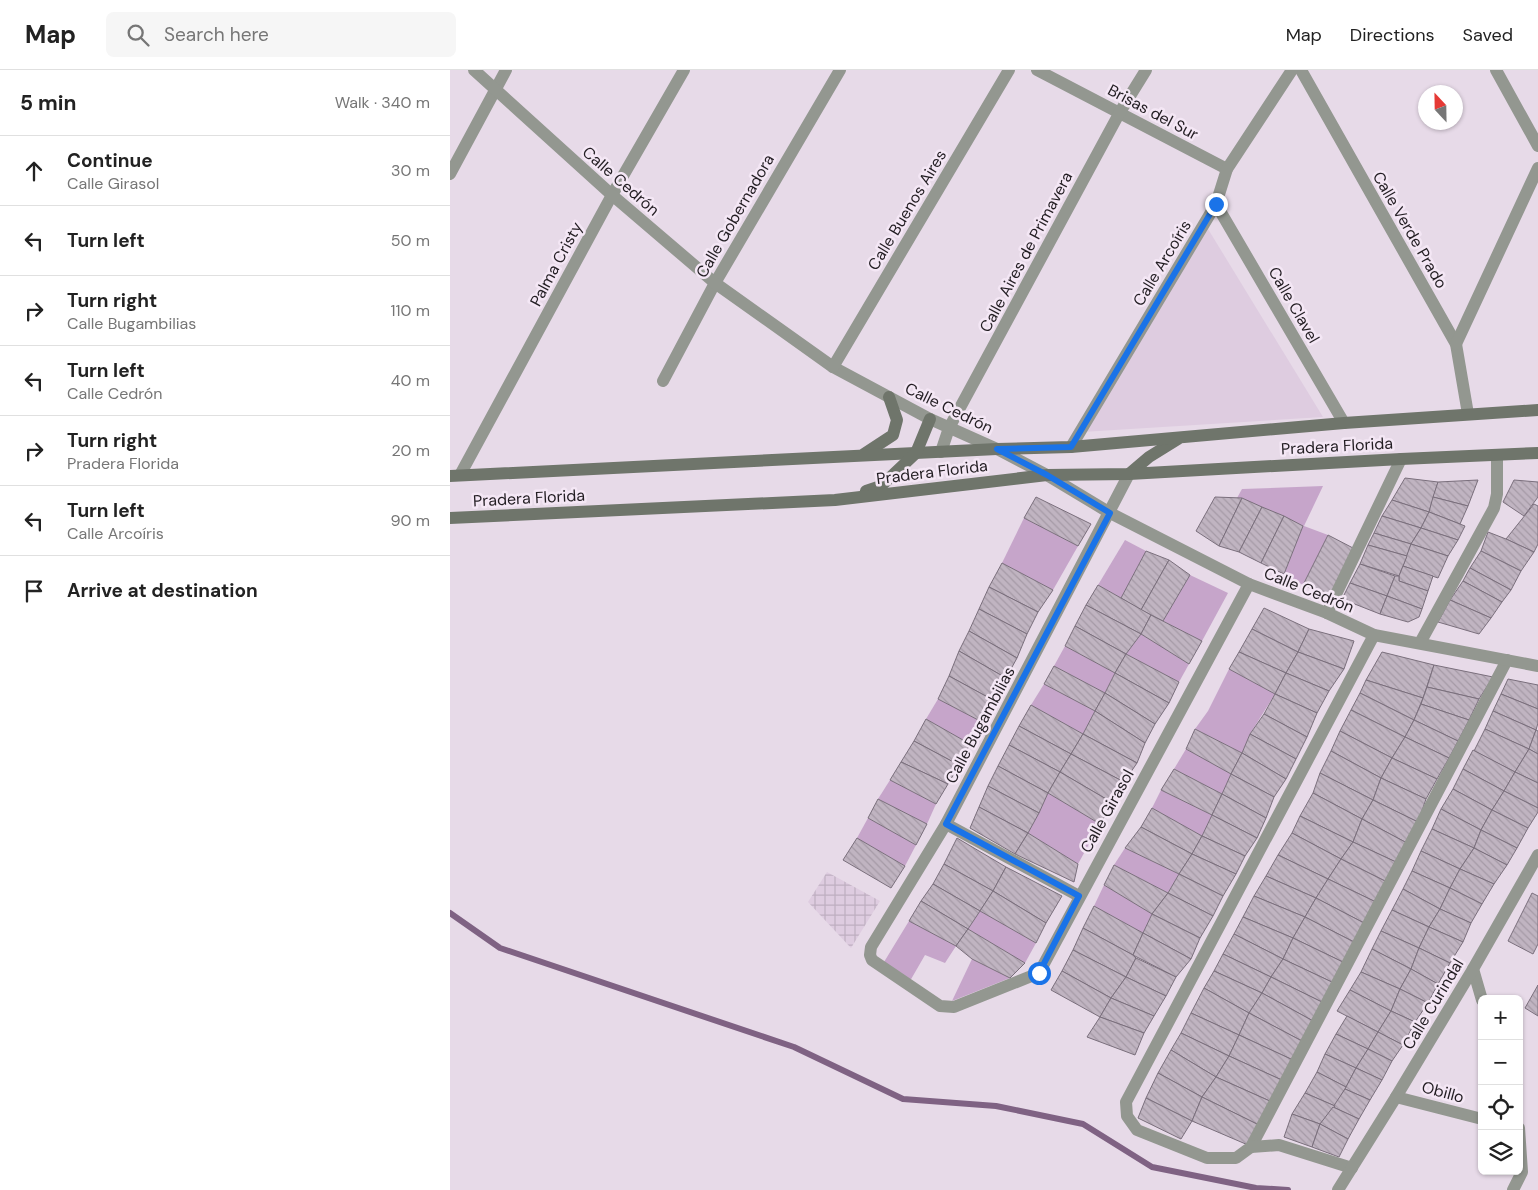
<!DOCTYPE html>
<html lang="en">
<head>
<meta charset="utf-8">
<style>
  :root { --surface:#fff; --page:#f6f6f6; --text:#222; --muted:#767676; --line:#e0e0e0 }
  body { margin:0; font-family:"DM Sans",sans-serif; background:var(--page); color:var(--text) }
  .controls { position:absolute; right:15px; bottom:15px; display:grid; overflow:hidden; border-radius:8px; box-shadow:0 1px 4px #0004 }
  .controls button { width:45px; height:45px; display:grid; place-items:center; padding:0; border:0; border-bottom:1px solid var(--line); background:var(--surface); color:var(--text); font:25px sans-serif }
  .compass { position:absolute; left:968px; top:15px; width:45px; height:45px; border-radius:50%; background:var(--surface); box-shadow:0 1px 4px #0004; rotate:338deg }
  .stop { position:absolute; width:15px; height:15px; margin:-11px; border:4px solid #1a73e8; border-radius:50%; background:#fff }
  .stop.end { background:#1a73e8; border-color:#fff; box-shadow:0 1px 5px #0008 }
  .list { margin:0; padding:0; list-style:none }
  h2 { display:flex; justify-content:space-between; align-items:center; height:65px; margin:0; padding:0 20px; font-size:21px }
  h2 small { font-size:16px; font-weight:400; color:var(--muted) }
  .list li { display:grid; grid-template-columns:32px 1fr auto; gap:15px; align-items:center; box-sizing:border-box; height:70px; padding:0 20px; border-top:1px solid var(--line) }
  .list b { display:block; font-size:19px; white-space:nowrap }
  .list p { margin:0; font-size:16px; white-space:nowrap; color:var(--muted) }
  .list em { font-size:16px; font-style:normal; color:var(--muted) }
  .icon { flex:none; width:28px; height:28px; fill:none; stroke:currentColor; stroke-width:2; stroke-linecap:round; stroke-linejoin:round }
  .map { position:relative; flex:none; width:1088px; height:1120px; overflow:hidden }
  header { display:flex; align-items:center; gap:30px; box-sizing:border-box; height:70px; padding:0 25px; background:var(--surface); border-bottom:1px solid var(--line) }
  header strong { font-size:24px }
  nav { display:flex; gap:28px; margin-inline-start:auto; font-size:18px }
  .search { width:350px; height:45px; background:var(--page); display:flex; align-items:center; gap:12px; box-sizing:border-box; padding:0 18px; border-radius:8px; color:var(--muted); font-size:19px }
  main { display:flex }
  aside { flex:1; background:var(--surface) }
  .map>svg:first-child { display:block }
  .built { fill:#decce0 }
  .industrial { fill:url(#industrial-grid) }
  .grass { fill:#c6a5ca }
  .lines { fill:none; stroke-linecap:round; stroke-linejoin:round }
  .stream { stroke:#7f6283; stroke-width:6 }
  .building { fill:url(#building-back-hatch); stroke:#7a6f7c }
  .minor { stroke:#939790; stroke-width:12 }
  .tertiary { stroke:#939790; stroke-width:12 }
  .secondary { stroke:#6f756b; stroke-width:12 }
  .route { stroke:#1a73e8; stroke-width:6 }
  .labels { text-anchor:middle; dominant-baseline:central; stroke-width:5; stroke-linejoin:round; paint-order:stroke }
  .street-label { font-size:16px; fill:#221d22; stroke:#f4e7f5 }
</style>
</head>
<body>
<header>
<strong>Map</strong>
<div class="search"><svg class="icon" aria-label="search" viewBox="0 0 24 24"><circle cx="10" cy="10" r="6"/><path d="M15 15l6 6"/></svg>Search here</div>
<nav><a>Map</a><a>Directions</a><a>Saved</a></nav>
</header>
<main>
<aside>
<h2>5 min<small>Walk · 340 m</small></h2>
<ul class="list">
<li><svg class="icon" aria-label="ahead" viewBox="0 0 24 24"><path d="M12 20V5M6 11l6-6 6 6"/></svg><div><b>Continue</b><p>Calle Girasol</p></div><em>30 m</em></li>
<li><svg class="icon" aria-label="left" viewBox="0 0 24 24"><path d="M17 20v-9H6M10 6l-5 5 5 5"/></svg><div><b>Turn left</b></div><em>50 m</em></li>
<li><svg class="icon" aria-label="right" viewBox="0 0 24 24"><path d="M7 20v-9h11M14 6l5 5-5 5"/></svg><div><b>Turn right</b><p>Calle Bugambilias</p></div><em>110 m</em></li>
<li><svg class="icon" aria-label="left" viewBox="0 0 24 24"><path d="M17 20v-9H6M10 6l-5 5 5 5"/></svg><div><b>Turn left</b><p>Calle Cedrón</p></div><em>40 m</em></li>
<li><svg class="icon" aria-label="right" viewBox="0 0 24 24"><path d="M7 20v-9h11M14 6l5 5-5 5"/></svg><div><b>Turn right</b><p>Pradera Florida</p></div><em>20 m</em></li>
<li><svg class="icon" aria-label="left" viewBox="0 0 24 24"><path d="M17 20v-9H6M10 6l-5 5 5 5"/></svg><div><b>Turn left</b><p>Calle Arcoíris</p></div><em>90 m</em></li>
<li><svg class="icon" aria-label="arrive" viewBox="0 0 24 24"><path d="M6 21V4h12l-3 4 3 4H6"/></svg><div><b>Arrive at destination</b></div></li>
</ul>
</aside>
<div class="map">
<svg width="1088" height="1120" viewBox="0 0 1088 1120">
  <defs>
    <pattern id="industrial-grid" width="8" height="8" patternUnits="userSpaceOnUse" patternTransform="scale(1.25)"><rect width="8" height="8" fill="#decce0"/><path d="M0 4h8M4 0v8" fill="none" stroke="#beafc0"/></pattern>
    <pattern id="building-back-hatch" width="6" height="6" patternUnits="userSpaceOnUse" patternTransform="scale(1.25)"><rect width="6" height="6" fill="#c0b4c1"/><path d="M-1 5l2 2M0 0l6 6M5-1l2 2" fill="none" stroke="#a59aa6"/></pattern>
  </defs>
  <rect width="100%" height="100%" fill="#e7dae8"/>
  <path class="built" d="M758 159 873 347 632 362Z"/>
  <path class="industrial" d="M377 802 430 831 401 878 358 832Z"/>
  <g class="grass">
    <path d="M873 416 854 456 878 465 853 515 834 504 853 456 787 428 792 419Z"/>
    <path d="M574 448 628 476 603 520 552 493Z"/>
    <path d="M675 470 696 481 671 528 648 515Z"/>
    <path d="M740 505 778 523 752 571 713 551Z"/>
    <path d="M691 564 739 594 729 612 676 584Z"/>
    <path d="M615 576 665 603 655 623 604 596Z"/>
    <path d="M779 599 825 624 800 664 792 683 745 659 758 641Z"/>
    <path d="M594 614 645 641 633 664 581 635Z"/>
    <path d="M488 629 532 652 520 674 476 649Z"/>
    <path d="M736 679 781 704 772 724 724 699Z"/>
    <path d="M440 710 486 734 477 754 428 729Z"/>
    <path d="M711 720 762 745 752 766 702 738Z"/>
    <path d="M598 723 650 754 628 794 578 763Z"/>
    <path d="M418 748 466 775 455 796 407 768Z"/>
    <path d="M675 778 729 804 718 823 664 795Z"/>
    <path d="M654 815 702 844 693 863 644 836Z"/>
    <path d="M530 841 586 873 575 893 518 859Z"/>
    <path d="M459 851 506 876 495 893 475 885 460 911 434 892Z"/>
    <path d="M522 889 560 908 502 931Z"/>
  </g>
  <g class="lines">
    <path class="stream" d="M0 843 50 878 344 977 453 1029 546 1036 633 1054 702 1097 806 1118 838 1120"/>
  </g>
  <g class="building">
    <path d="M955 408 988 412 979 442 942 430Z"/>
    <path d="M1028 410 1018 436 983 427 988 412Z"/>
    <path d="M1064 410 1088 412V427L1074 446 1053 432Z"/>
    <path d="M586 427 641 454 628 476 574 448Z"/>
    <path d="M765 427 792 428 769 476 746 461Z"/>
    <path d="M983 427 1018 436 1010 454 979 442Z"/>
    <path d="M792 428 812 437 789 482 769 476Z"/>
    <path d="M942 430 979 442 971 458 932 446Z"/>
    <path d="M1084 434 1088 436V474L1084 482 1056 469Z"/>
    <path d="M812 437 834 446 811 493 789 482Z"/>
    <path d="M979 442 1015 456 1008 470 971 458Z"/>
    <path d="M834 446 853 456 834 504 811 493Z"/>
    <path d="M932 446 971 458 961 474 924 463Z"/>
    <path d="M971 458 1008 470 998 486 961 474Z"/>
    <path d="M1038 462 1056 469 1084 482 1071 501 1031 481Z"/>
    <path d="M924 463 961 474 957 486 918 475Z"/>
    <path d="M878 465 903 478 880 527 853 515Z"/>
    <path d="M961 474 998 486 988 508 953 496Z"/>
    <path d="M918 475 957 486 949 506 910 494Z"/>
    <path d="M696 481 719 490 691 540 671 528Z"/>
    <path d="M1031 481 1071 501 1061 520 1020 498Z"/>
    <path d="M719 490 740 505 713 551 691 540Z"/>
    <path d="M552 493 603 520 588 542 539 517Z"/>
    <path d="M910 494 945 506 937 526 900 513Z"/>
    <path d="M953 496 983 506 978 521 949 511V506Z"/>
    <path d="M1020 498 1061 520 1052 532 1013 511Z"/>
    <path d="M945 506H949V511L978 521 972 539 937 526Z"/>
    <path d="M1013 511 1052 532 1041 548 1000 530Z"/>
    <path d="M900 513 937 526 930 544 892 529Z"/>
    <path d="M648 515 701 545 691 564 636 535Z"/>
    <path d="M539 517 588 542 577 564 529 539Z"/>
    <path d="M937 526 972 539 969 547 958 552 930 544Z"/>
    <path d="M1000 530 1041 548 1029 564 988 552Z"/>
    <path d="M636 535 691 564 676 584 625 556Z"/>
    <path d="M814 538 859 559 848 582 802 559Z"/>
    <path d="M529 539 577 564 567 588 519 561Z"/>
    <path d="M701 545 752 571 739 594 691 564Z"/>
    <path d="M625 556 676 584 665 603 615 576Z"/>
    <path d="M802 559 848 582 836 603 789 582Z"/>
    <path d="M859 559 904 571 894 599 848 582Z"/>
    <path d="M519 561 567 588 556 608 509 581Z"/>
    <path d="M509 581 556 608 543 630 499 606Z"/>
    <path d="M789 582 836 603 825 624 779 599Z"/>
    <path d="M848 582 894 599 879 621 836 603Z"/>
    <path d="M932 582 984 595 973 628 916 610Z"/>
    <path d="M676 584 729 612 719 633 665 603Z"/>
    <path d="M984 595 1043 607 1029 629 977 617Z"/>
    <path d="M604 596 655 623 645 641 594 614Z"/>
    <path d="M665 603 719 633 705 654 655 623Z"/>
    <path d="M836 603 879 621 867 643 825 624Z"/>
    <path d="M499 606 543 630 532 652 488 629Z"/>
    <path d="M1058 609 1088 615V639L1051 624Z"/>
    <path d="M916 610 973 628 964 650 910 623Z"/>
    <path d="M977 617 1029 629 1019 650 971 634Z"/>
    <path d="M655 623 705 654 695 673 645 641Z"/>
    <path d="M910 623 964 650 955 667 901 640Z"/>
    <path d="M825 624 867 643 857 667 814 644Z"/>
    <path d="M1051 624 1088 639V653L1086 660 1043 641Z"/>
    <path d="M971 634 1019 650 1008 671 964 650Z"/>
    <path d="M581 635 633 664 621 684 569 656Z"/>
    <path d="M901 640 955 667 942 688 890 661Z"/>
    <path d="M645 641 695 673 687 693 633 664Z"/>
    <path d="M1043 641 1086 660 1079 679 1035 659Z"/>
    <path d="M814 644 857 667 846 689 800 664Z"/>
    <path d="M476 649 520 674 509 695 464 671Z"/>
    <path d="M964 650 1008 671 999 688 955 667Z"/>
    <path d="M569 656 621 684 610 702 559 675Z"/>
    <path d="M745 659 792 683 781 704 736 679Z"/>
    <path d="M1035 659 1079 679 1065 702 1024 681Z"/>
    <path d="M1086 660 1088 661V684L1079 679Z"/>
    <path d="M890 661 942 688 931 708 881 681Z"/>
    <path d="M633 664 687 693 674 712 621 684Z"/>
    <path d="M800 664 846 689 836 709 792 683Z"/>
    <path d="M955 667 999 688 987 709 942 688Z"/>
    <path d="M464 671 509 695 498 714 451 692Z"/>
    <path d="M559 675 610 702 598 723 548 696Z"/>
    <path d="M1079 679 1088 684V713L1065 702Z"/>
    <path d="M1023 680 1065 702 1054 721 1013 699Z"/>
    <path d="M881 681 931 708 923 730 870 703Z"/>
    <path d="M792 683 836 709 824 727 781 704Z"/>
    <path d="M621 684 674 712 663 733 610 702Z"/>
    <path d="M942 688 987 709 976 729 931 708Z"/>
    <path d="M451 692 498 714 486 734 440 710Z"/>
    <path d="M548 696 598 723 589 743 538 716Z"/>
    <path d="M724 699 772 724 762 745 711 720Z"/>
    <path d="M1013 699 1054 721 1042 740 1003 719Z"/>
    <path d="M610 702 663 733 650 754 598 723Z"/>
    <path d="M1065 702 1088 713V738L1054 721Z"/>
    <path d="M870 703 923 730 912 749 863 723Z"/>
    <path d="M781 704 824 727 816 748 772 724Z"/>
    <path d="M931 708 976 729 968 752 923 730Z"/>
    <path d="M538 716 589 743 578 763 529 737Z"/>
    <path d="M1003 719 1042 740 1031 760 991 739Z"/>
    <path d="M1054 721 1088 738V742L1078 758 1042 740Z"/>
    <path d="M863 723 912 749 903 772 850 746Z"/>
    <path d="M772 724 816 748 807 768 762 745Z"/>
    <path d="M428 729 477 754 466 775 418 748Z"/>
    <path d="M923 730 968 752 957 773 912 749Z"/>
    <path d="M529 737 578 763 565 784 520 758Z"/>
    <path d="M702 738 752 766 742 784 691 757Z"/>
    <path d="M991 739 1031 760 1024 778 982 759Z"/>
    <path d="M1042 740 1078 758 1067 778 1031 760Z"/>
    <path d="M762 745 807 768 795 786 752 766Z"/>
    <path d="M850 746 903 772 891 789 842 763Z"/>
    <path d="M912 749 957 773 946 792 903 772Z"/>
    <path d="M691 757 742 784 729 804 675 778Z"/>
    <path d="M982 759 1024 778 1010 799 971 781Z"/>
    <path d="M1031 760 1067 778 1057 795 1024 778Z"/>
    <path d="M578 763 628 794 624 812 565 784Z"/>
    <path d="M842 763 891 789 878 809 828 785Z"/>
    <path d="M752 766 795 786 786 804 742 784Z"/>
    <path d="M407 768 455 796 441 818 393 790Z"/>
    <path d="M507 768 556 797 543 821 494 794Z"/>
    <path d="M903 772 946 792 937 812 891 789Z"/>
    <path d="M1024 778 1057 795 1044 814 1010 799Z"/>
    <path d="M971 781 1010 799 1000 818 962 801Z"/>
    <path d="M742 784 786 804 773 826 729 804Z"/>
    <path d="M828 785 878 809 866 828 816 806Z"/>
    <path d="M891 789 937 812 928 833 878 809Z"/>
    <path d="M494 794 543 821 530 841 483 814Z"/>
    <path d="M664 795 718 823 702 844 654 815Z"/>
    <path d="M556 797 612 826 596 853 543 821Z"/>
    <path d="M1010 799 1044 814 1032 834 1000 818Z"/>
    <path d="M962 801 1000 818 990 839 953 819Z"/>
    <path d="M729 804 773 826 763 846 718 823Z"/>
    <path d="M816 806 866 828 855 847 804 826Z"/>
    <path d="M878 809 928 833 916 854 866 828Z"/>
    <path d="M483 814 530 841 518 859 471 831Z"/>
    <path d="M1000 818 1032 834 1021 853 990 839Z"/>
    <path d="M953 819 990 839 979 857 942 840Z"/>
    <path d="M543 821 596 853 586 873 530 841Z"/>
    <path d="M718 823 763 846 750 868 702 844Z"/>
    <path d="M1082 823 1088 826V874L1083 884 1058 871Z"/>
    <path d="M804 826 855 847 843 868 793 847Z"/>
    <path d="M866 828 916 854 906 873 855 847Z"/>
    <path d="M471 831 518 859 506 876 459 851Z"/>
    <path d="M644 836 693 863 683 885 633 858Z"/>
    <path d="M990 839 1021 853 1013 872 979 857Z"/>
    <path d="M942 840 979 857 969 878 931 861Z"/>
    <path d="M702 844 750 868 741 889 693 863Z"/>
    <path d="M793 847 843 868 833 889 784 864Z"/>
    <path d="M855 847 906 873 895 893 843 868Z"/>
    <path d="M979 857 1013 872 1000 893 969 878Z"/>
    <path d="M633 858 683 885 686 888 676 907 623 880Z"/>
    <path d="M518 859 575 893 560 908 522 889 506 876Z"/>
    <path d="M931 861 969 878 961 899 922 879Z"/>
    <path d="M693 863 741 889 726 907 683 885Z"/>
    <path d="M784 864 833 889 821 907 773 884Z"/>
    <path d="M843 868 895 893 884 913 833 889Z"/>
    <path d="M969 878 1000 893 988 914 961 899Z"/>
    <path d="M922 879 961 899 950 919 911 902Z"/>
    <path d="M623 880 676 907 661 928 612 901Z"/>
    <path d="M773 884 821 907 812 923 764 901Z"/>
    <path d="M686 888 726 907 716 926 676 907Z"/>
    <path d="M833 889 884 913 876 934 821 907Z"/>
    <path d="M961 899 988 914 978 933 950 919Z"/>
    <path d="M612 901 661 928 650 947 601 920Z"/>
    <path d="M764 901 812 923 799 943 754 918Z"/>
    <path d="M911 902 950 919 941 941 900 920Z"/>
    <path d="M676 907 716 926 704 946 661 928Z"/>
    <path d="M821 907 876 934 865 952 812 923Z"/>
    <path d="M1088 915V946L1075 938Z"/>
    <path d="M754 918 799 943 789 965 741 943Z"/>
    <path d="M950 919 978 933 965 952 941 941Z"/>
    <path d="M900 920 941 941 928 962 887 941Z"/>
    <path d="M812 923 865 952 852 971 799 943Z"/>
    <path d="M661 928 704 946 694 963 650 947Z"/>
    <path d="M941 941 965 952 953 975 928 962Z"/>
    <path d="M741 943 789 965 779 986 731 963Z"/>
    <path d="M799 943 852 971 843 990 789 965Z"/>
    <path d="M897 946 928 962 918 979 886 964Z"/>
    <path d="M650 947 694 963 685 985 637 967Z"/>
    <path d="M928 962 953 975 942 991 918 979Z"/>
    <path d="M731 963 779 986 766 1007 721 980Z"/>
    <path d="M886 964 918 979 906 998 875 984Z"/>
    <path d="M789 965 843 990 834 1011 779 986Z"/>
    <path d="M918 979 942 991 932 1010 906 998Z"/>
    <path d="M721 980 766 1007 752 1027 708 1003Z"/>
    <path d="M875 984 906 998 896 1017 867 1002Z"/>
    <path d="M779 986 834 1011 822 1032 766 1007Z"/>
    <path d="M906 998 932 1010 920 1030 895 1019Z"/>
    <path d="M867 1002 896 1017 885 1036 855 1023Z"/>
    <path d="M708 1003 752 1027 742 1051 696 1028Z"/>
    <path d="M766 1007 822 1032 809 1055 752 1027Z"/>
    <path d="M895 1019 920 1030 909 1049 883 1037Z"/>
    <path d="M855 1023 885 1036 870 1054 842 1044Z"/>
    <path d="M752 1027 809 1055 798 1075 742 1051Z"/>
    <path d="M696 1028 742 1051 731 1069 688 1048Z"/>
    <path d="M883 1037 909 1049 898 1069 870 1054Z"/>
    <path d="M842 1044 870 1054 862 1077 834 1067Z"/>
    <path d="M870 1054 898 1069 889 1087 862 1077Z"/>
  </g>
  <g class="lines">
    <g class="minor">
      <path d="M587 0 777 99"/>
      <path d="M851 0 1006 274 1018 344"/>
      <path d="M1046 0 1088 76"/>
      <path d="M0 104 56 0"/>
      <path d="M766 134 894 353"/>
      <path d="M1006 274 1088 98"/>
      <path d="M213 311 265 213 390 0"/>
      <path d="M621 377 766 134 777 99 842 0"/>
      <path d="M491 382 499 358 670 42 696 0"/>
      <path d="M679 404 496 754 421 877 420 885 422 890 490 936 504 937 589 903 799 514"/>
      <path d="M10 405 162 125 234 0"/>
      <path d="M877 543 951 389"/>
      <path d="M924 565 676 1032 677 1046 687 1060 757 1088H786L801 1077 1057 590"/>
      <path d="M970 573 1044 438 1047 424V385"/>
      <path d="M496 754 629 826"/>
      <path d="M1023 899 1032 930"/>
      <path d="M946 1027 1032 1049"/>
      <path d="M801 1077 829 1075 902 1098"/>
      <path d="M1063 1120 1072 1102 1069 1058"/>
    </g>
    <g class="tertiary">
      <path d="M24 0 162 125 265 213 383 297 480 349 547 379 597 405 660 443 799 514 877 543 924 565 1088 596"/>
      <path d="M383 297 559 0"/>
      <path d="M888 1120 946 1027 1023 899 1088 785"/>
    </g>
    <g class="secondary">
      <path d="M414 384 443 365 447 350 439 327"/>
      <path d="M679 404 699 387 728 369"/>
      <path d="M0 406 547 379 621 377 894 353 1088 340"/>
      <path d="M416 421 431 416 466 383 480 349"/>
      <path d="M0 448 385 430 597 405 679 404 951 389 1088 383"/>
    </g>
  </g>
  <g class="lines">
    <path class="route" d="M589 903 629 826 496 754 660 443 597 405 547 379 621 377 766 134"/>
  </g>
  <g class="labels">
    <g class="street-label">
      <text transform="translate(703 42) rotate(28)">Brisas del Sur</text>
      <text transform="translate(171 111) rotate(41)">Calle Cedrón</text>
      <text transform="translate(457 140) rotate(-59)">Calle Buenos Aires</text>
      <text transform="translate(285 146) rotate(-60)">Calle Gobernadora</text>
      <text transform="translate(960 160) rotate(60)">Calle Verde Prado</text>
      <text transform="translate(576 182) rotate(-62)">Calle Aires de Primavera</text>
      <text transform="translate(712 193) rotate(-59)">Calle Arcoíris</text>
      <text transform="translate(106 194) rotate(-62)">Palma Cristy</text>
      <text transform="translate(844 235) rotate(60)">Calle Clavel</text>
      <text transform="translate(499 338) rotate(26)">Calle Cedrón</text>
      <text transform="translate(887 376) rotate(-3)">Pradera Florida</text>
      <text transform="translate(482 402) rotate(-7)">Pradera Florida</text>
      <text transform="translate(79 428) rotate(-3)">Pradera Florida</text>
      <text transform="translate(859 520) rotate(22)">Calle Cedrón</text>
      <text transform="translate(530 655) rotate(-62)">Calle Bugambilias</text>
      <text transform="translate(657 741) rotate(-61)">Calle Girasol</text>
      <text transform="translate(983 934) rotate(-59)">Calle Curindal</text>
      <text transform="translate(993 1022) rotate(15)">Obillo</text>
    </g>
  </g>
</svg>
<div class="controls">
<button>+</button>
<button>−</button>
<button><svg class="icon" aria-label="locate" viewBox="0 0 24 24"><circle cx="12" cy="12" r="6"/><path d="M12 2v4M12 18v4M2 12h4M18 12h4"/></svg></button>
<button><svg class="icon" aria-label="layers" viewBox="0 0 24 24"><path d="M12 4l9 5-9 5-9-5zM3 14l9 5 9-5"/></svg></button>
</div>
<svg class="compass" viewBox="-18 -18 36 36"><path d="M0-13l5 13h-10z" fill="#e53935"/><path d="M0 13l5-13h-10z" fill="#767676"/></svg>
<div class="stop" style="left:589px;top:903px"></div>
<div class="stop end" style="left:766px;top:134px"></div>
</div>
</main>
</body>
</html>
